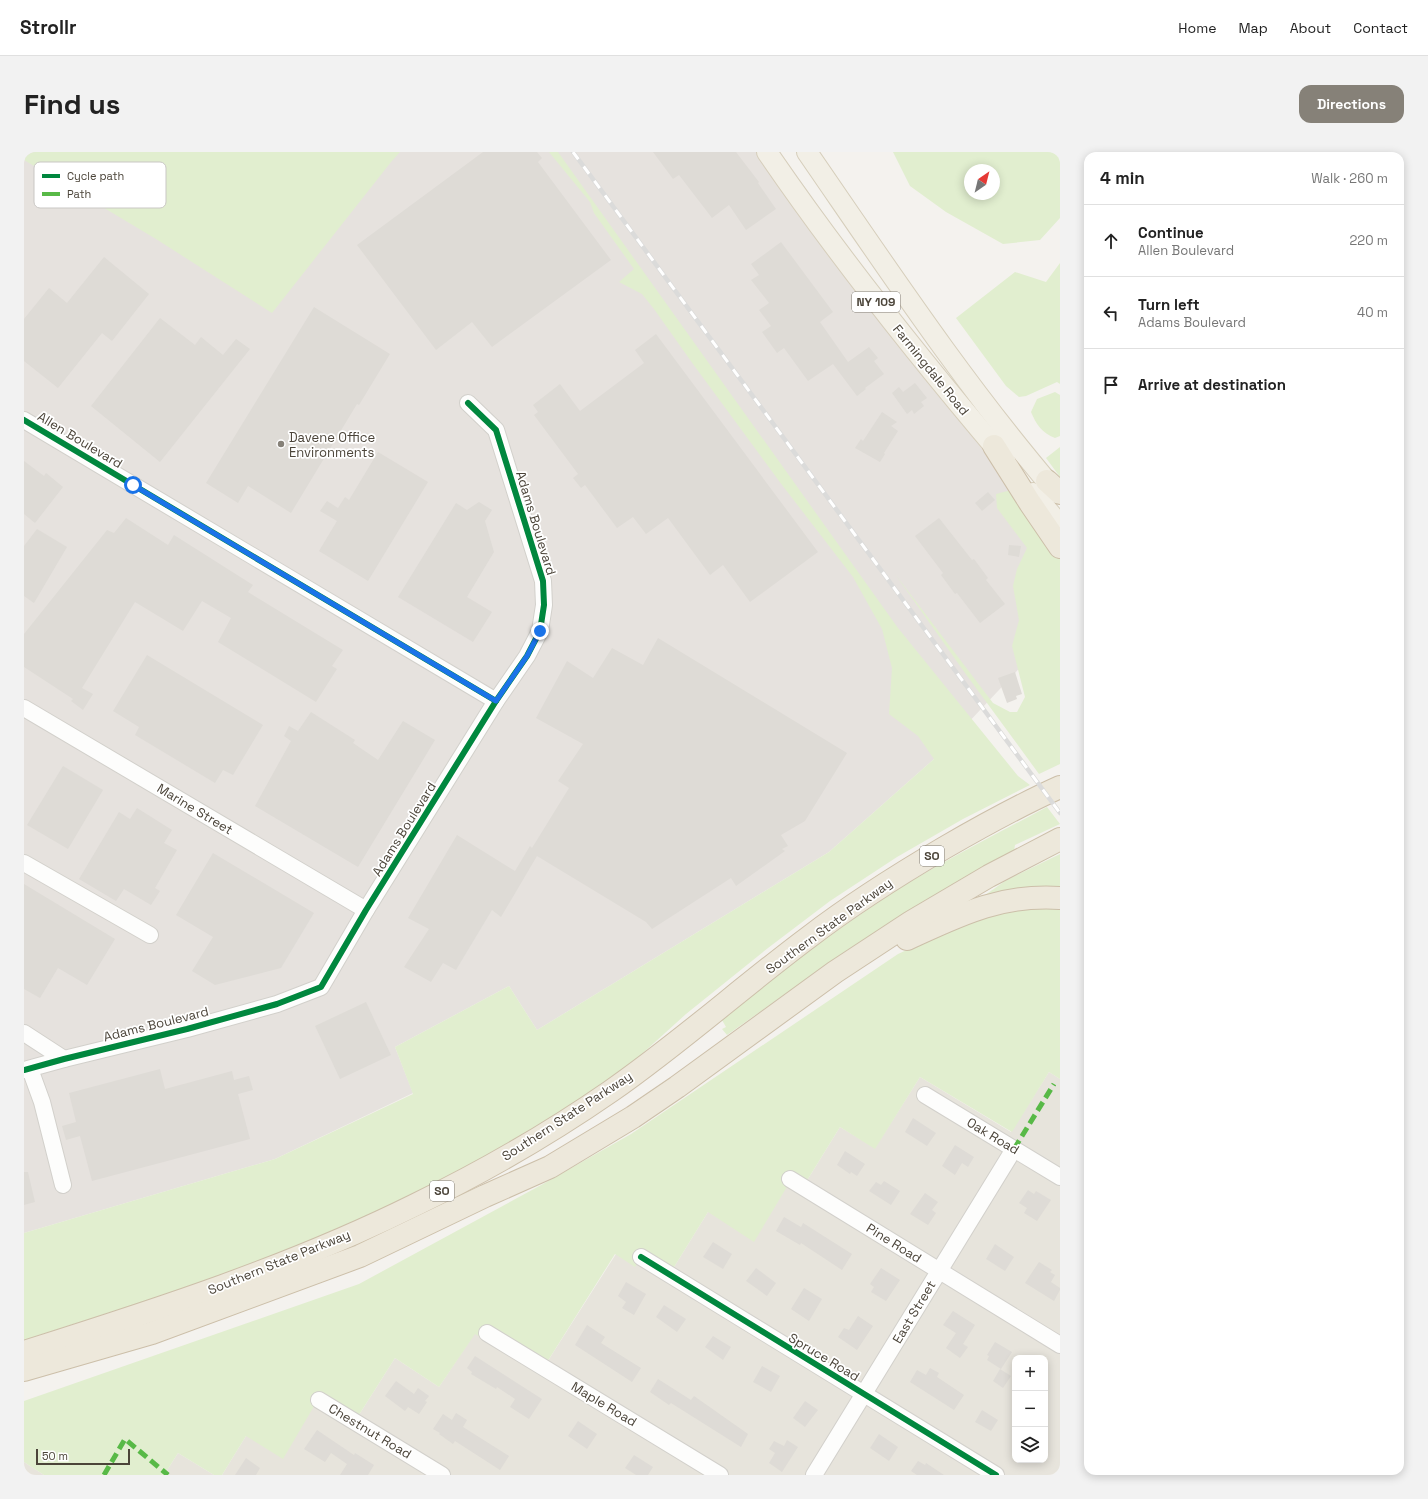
<!DOCTYPE html>
<html lang="en">
<head>
<meta charset="utf-8">
<style>
  :root { --surface:#fff; --page:#f2f2f2; --text:#222; --muted:#767676; --line:#e0e0e0; --accent:#868178 }
  body { margin:0; font-family:"Space Grotesk",sans-serif; background:var(--page); color:var(--text) }
  .controls { position:absolute; right:12px; bottom:12px; display:grid; overflow:hidden; border-radius:8px; box-shadow:0 2px 10px #0003 }
  .controls button { width:36px; height:36px; display:grid; place-items:center; padding:0; border:0; border-bottom:1px solid var(--line); background:var(--surface); color:var(--text); font:20px sans-serif }
  .compass { position:absolute; left:940px; top:12px; width:36px; height:36px; border-radius:50%; background:var(--surface); box-shadow:0 2px 10px #0003; rotate:35deg }
  .scale { position:absolute; left:12px; bottom:10px; width:94px; box-sizing:border-box; padding-left:4px; border:2px solid #4b4439; border-top:0; font-size:11px; line-height:14px; white-space:nowrap; color:#4b4439; -webkit-text-stroke:3px #fff; paint-order:stroke }
  .stop { position:absolute; width:12px; height:12px; margin:-9px; border:3px solid #1a73e8; border-radius:50%; background:#fff }
  .stop.end { background:#1a73e8; border-color:#fff; box-shadow:0 1px 4px #0008 }
  .list { margin:0; padding:0; list-style:none }
  h2 { display:flex; justify-content:space-between; align-items:center; height:52px; margin:0; padding:0 16px; font-size:17px }
  h2 small { font-size:13px; font-weight:400; color:var(--muted) }
  .list li { display:grid; grid-template-columns:26px 1fr auto; gap:12px; align-items:center; box-sizing:border-box; height:72px; padding:0 16px; border-top:1px solid var(--line) }
  .list b { display:block; font-size:15px; white-space:nowrap }
  .list p { margin:0; font-size:13px; white-space:nowrap; color:var(--muted) }
  .list em { font-size:13px; font-style:normal; color:var(--muted) }
  .icon { flex:none; width:22px; height:22px; fill:none; stroke:currentColor; stroke-width:2; stroke-linecap:round; stroke-linejoin:round }
  .map { position:relative; flex:none; width:1036px; height:1323px; overflow:hidden; border-radius:12px }
  header { display:flex; align-items:center; gap:24px; box-sizing:border-box; height:56px; padding:0 20px; background:var(--surface); border-bottom:1px solid var(--line) }
  header strong { font-size:19px }
  nav { display:flex; gap:22px; margin-inline-start:auto; font-size:14px }
  .intro { display:flex; align-items:center; justify-content:space-between; box-sizing:border-box; height:96px; padding:0 24px }
  h1 { margin:0; font-size:28px }
  .button { padding:10px 18px; border-radius:12px; background:var(--accent); color:#fff; font-size:14px; font-weight:700 }
  main { display:flex; gap:24px; padding:0 24px }
  aside { flex:1; background:var(--surface); border-radius:12px; box-shadow:0 2px 10px #0003 }
  .map>svg:first-child { display:block }
  .residential { fill:#e7e4dc; fill-rule:evenodd }
  .industrial { fill:#e6e2de }
  .green { fill:#e1eecf; fill-rule:evenodd }
  .building { fill:#dedbd6 }
  .lines { fill:none; stroke-linecap:round; stroke-linejoin:round }
  .minor-casing { stroke:#d2d0cb; stroke-width:18 }
  .major-casing { stroke:#d6cebb; stroke-width:22 }
  .highway-casing { stroke:#ccbfa9; stroke-width:24 }
  .minor { stroke:#fdfdfc; stroke-width:16 }
  .major { stroke:#f2efe6; stroke-width:20 }
  .highway { stroke:#ede8db; stroke-width:22 }
  .rail-casing { stroke:#dbdbda; stroke-width:4.5 }
  .rail { stroke:#fff; stroke-width:3; stroke-dasharray:9; stroke-linecap:butt }
  .quiet { stroke:#58b947; stroke-width:5; stroke-dasharray:10 5; stroke-linecap:butt }
  .cycleway-casing { stroke:#fff; stroke-width:8 }
  .cycleway { stroke:#00873e; stroke-width:6 }
  .route { stroke:#1a73e8; stroke-width:5 }
  .poi-dot { fill:#868178; stroke:#fff; stroke-width:1.5 }
  .labels { text-anchor:middle; dominant-baseline:central; stroke-width:3.5; stroke-linejoin:round; paint-order:stroke }
  .shield { fill:#fff; stroke:#817c74; stroke-width:1 }
  .shield-label { font-size:12px; font-weight:bold; fill:#4b4439 }
  .street-label { font-size:13px; fill:#4b4439; stroke:#fff }
  .poi-label { font-size:13px; fill:#4b4439; stroke:#fff; text-anchor:start }
  .key { fill:#fff; stroke:#c9c7c4; stroke-width:1 }
  .key-label { font-size:11px; fill:#4b4439 }
</style>
</head>
<body>
<header>
<strong>Strollr</strong>
<nav><a>Home</a><a>Map</a><a>About</a><a>Contact</a></nav>
</header>
<div class="intro"><h1>Find us</h1><a class="button">Directions</a></div>
<main>
<div class="map">
<svg width="1036" height="1323" viewBox="0 0 1036 1323">
  <rect width="100%" height="100%" fill="#f4f2ee"/>
  <g class="residential">
    <path d="M1025 920 1036 927V1323H198L222 1284 296 1244 333 1266 371 1206 415 1235 451 1181 520 1215 592 1102 618 1104 647 1120 684 1060 768 1028 779 1035 816 975 851 996 896 925 987 980ZM991 1206H1021V1308H991Z"/>
    <path d="M154 1301 190 1323H140Z"/>
    <path d="M0 1310 20 1323H0Z"/>
  </g>
  <path class="industrial" d="M0 0H756L996 338 1036 473 910 607 805 700 513 878 485 834 371 895 389 941 251 1007 0 1081Z"/>
  <g class="green">
    <path d="M0 0H376L367 10 248 161 132 87 0 8Z"/>
    <path d="M525 0H534L874 476 994 624 1006 633 939 667 873 705 806 749 744 796 662 862 599 919 477 998 417 1031 321 1074 187 1128 0 1188V1081L251 1007 389 942 371 895 485 834 513 878 805 700 910 607 894 584 865 562 868 516 858 477 829 425 755 329 669 212 630 157 618 142 595 130 610 117 570 61 566 50Z"/>
    <path d="M869 0H1036V66L1016 88 979 92 922 60 886 34ZM946 18H970V42H946Z"/>
    <path d="M1036 111V232L1033 230 1002 244 995 245 982 234 932 166 991 120 1022 130Z"/>
    <path d="M1031 240 1036 243V284L1031 286C1018 281 1012 272 1007 260L1013 247Z"/>
    <path d="M1036 295V325L1022 306Z"/>
    <path d="M987 338 1036 406V612L1015 622 941 521 871 422 969 551 986 560H993L1001 545 988 494 995 468 989 434 993 417 1003 396 973 356 972 342Z"/>
    <path d="M1023 655 1036 672 991 693 990 699 902 749 822 799 703 883 698 877 702 875 698 868C757 819 819 772 884 731 929 704 976 680 1023 655Z"/>
    <path d="M1036 702V742L954 748 981 729Z"/>
    <path d="M1010 755 1036 757V927L1025 920 988 980 896 925 851 997 816 975 779 1035 767 1028 730 1090 684 1060 647 1120 618 1104 611 1115 591 1102 520 1215 461 1188 451 1182 415 1235 371 1206 333 1266 296 1244 259 1307 222 1284 198 1323H190L154 1301 140 1323H20L0 1310V1249L335 1132 519 1032 607 982 874 802 935 774 963 764Z"/>
  </g>
  <g class="building">
    <path d="M459 0H513L518 6 514 10 587 108 468 195 448 170 412 198 333 93Z"/>
    <path d="M629 0H712L735 30 734 31 752 57 722 78 705 53 688 66 655 23 649 27Z"/>
    <path d="M757 90 809 160 796 170 824 210 845 195 854 206 850 209 860 222 841 236 842 237 833 244 809 212 784 229 760 196 753 201 738 180 747 174 735 158 745 151 727 128 735 123 727 112Z"/>
    <path d="M80 105 125 142 88 189 78 181 34 236 0 209V167L25 136 43 151Z"/>
    <path d="M290 155 366 202 335 253 333 252 267 361 224 334 214 351 182 331Z"/>
    <path d="M136 166 171 193 177 185 199 203 212 187 226 197 136 310 67 254Z"/>
    <path d="M632 182 794 400 726 450 699 413 686 423 644 366 622 382 609 365 593 376 561 333 557 336 549 326 554 322 510 263 514 260 509 253 536 232 556 259 620 211 611 198Z"/>
    <path d="M891 231 903 246 897 250 900 254 890 262 888 258 883 262 868 241 875 235 879 240Z"/>
    <path d="M858 260 873 270 867 274 874 279 860 301 861 302 856 310 831 296 837 287 839 289Z"/>
    <path d="M354 300 404 330 344 429 295 399 313 369 296 359 303 349 314 356 321 345 325 348Z"/>
    <path d="M0 309 20 324 22 321 39 335 11 371 0 362Z"/>
    <path d="M964 340 971 348 958 359 951 351Z"/>
    <path d="M455 350 468 358 461 369 470 400 443 445 468 460 449 490 374 445 432 351 443 358Z"/>
    <path d="M102 366 144 393 150 383 229 433 224 440 319 498 308 514 313 517 292 550 194 490 207 466 178 449 159 479 111 450 58 536 69 542 59 558 47 549 49 547 0 515V482L83 378 90 381Z"/>
    <path d="M915 366 948 408 950 407 964 426 962 428 981 452 956 471 933 441 931 442 917 423 919 421 891 384Z"/>
    <path d="M13 377 43 395 10 451 0 444V394Z"/>
    <path d="M985 393 997 394 995 405 984 403Z"/>
    <path d="M634 486 823 601 781 669 757 683 764 694 758 697 761 699 712 734 707 726 628 777 622 770 513 704 477 765 468 758 432 818 419 811 407 830 380 815 405 777 384 766 433 683 491 719 506 694 508 696 545 636 534 629 559 592 512 566 543 509 569 526 588 496 619 513Z"/>
    <path d="M123 503 239 573 209 623 199 618 191 631 111 583 115 575 89 559Z"/>
    <path d="M991 520 998 542 992 544 993 547 983 551 974 526Z"/>
    <path d="M287 560 331 588 329 591 354 608 379 569 411 588 334 715 231 654 267 589 260 584 265 574 274 579Z"/>
    <path d="M39 614 79 638 44 697 3 673Z"/>
    <path d="M113 656 148 678 140 691 153 698 131 736 136 739 127 753 100 737 92 749 55 727 95 660 106 667Z"/>
    <path d="M189 701 290 761 257 816 191 833 168 819 189 785 152 763Z"/>
    <path d="M0 732 91 787 63 833 34 816 16 846 0 837Z"/>
    <path d="M342 850 367 903 316 927 291 874Z"/>
    <path d="M136 917 141 937 208 919 210 928 225 924 229 938 214 942 226 987 68 1029 56 984 42 988 38 974 52 970 45 941Z"/>
    <path d="M889 966 912 981 903 994 881 980Z"/>
    <path d="M931 993 950 1005 944 1015 938 1011 931 1023 918 1014Z"/>
    <path d="M821 999 841 1012 833 1024 827 1020 826 1022 813 1013Z"/>
    <path d="M0 1020H4L11 1050 0 1053Z"/>
    <path d="M860 1029 876 1039 867 1053 845 1039 852 1030 857 1033Z"/>
    <path d="M1004 1038 1010 1042 1012 1039 1027 1048 1013 1069 1000 1061 1003 1056 995 1051Z"/>
    <path d="M901 1041 914 1050 908 1058 912 1061 904 1073 886 1062Z"/>
    <path d="M760 1065 777 1075 779 1071 828 1102 818 1118 777 1091 776 1093 752 1079Z"/>
    <path d="M689 1090 708 1102 699 1117 679 1105Z"/>
    <path d="M971 1092 990 1105 981 1119 962 1107Z"/>
    <path d="M1015 1110 1028 1118 1026 1120 1031 1123 1027 1130 1036 1136V1138L1030 1149 1001 1131Z"/>
    <path d="M732 1116 752 1131 743 1144 722 1129Z"/>
    <path d="M857 1116 876 1128 862 1149 847 1140 850 1135 846 1132Z"/>
    <path d="M602 1130 622 1142 610 1163 598 1156 602 1150 594 1144Z"/>
    <path d="M780 1136 798 1147 785 1169 767 1157Z"/>
    <path d="M640 1153 662 1167 653 1180 632 1165Z"/>
    <path d="M929 1159 951 1173 939 1192 944 1195 936 1206 922 1196 932 1181 919 1173Z"/>
    <path d="M834 1164 849 1174 833 1198 814 1185 820 1176 825 1178Z"/>
    <path d="M563 1173 581 1185 577 1191 617 1216 608 1230 551 1193Z"/>
    <path d="M689 1184 707 1195 699 1208 681 1195Z"/>
    <path d="M971 1190 988 1200 977 1217 963 1208 965 1204 963 1203Z"/>
    <path d="M451 1204 518 1247 505 1267 486 1255 491 1247 473 1235 472 1237 447 1222 448 1220 443 1216Z"/>
    <path d="M738 1214 756 1224 747 1240 729 1230Z"/>
    <path d="M906 1216 915 1221 913 1225 940 1243 930 1258 886 1230 893 1218 902 1223Z"/>
    <path d="M976 1217 987 1224 979 1236 969 1229Z"/>
    <path d="M634 1227 667 1248 670 1244 724 1282 717 1295 647 1251 645 1253 626 1240Z"/>
    <path d="M372 1229 390 1242 394 1236 405 1244 401 1249 403 1250 395 1262 384 1255 381 1259 361 1244Z"/>
    <path d="M781 1249 794 1258 781 1275 769 1266Z"/>
    <path d="M958 1258 974 1268 967 1279 951 1270Z"/>
    <path d="M432 1261 443 1268 439 1275 485 1304 476 1318 431 1289 429 1292 415 1282 416 1281 409 1277 419 1262 428 1268Z"/>
    <path d="M554 1269 573 1282 563 1297 544 1284Z"/>
    <path d="M293 1278 330 1303 331 1301 350 1313 344 1323H316L323 1312 307 1301 301 1310 280 1297Z"/>
    <path d="M855 1282 874 1295 865 1309 846 1296Z"/>
    <path d="M763 1288 774 1295 758 1320 745 1311 751 1301 745 1297 750 1289 760 1294Z"/>
    <path d="M610 1303 629 1315 624 1323H612L601 1316Z"/>
    <path d="M222 1306 236 1316 232 1323H211Z"/>
    <path d="M894 1309 901 1313 902 1311 920 1323H893L887 1319Z"/>
  </g>
  <g class="lines">
    <g class="minor-casing">
      <g id="minor">
        <path d="M0 268 472 549"/>
        <path d="M0 556 342 758"/>
        <path d="M0 711 126 783"/>
        <path d="M0 881 40 907"/>
        <path d="M6 917 18 950 39 1033"/>
        <path d="M0 918 40 907 163 877 253 852 297 835 342 758 472 549 503 504 516 479 520 453 519 429 472 278 444 251"/>
        <path d="M901 943 1036 1025"/>
        <path d="M766 1027 1036 1193"/>
        <path d="M617 1105 972 1323"/>
        <path d="M463 1181 696 1323"/>
        <path d="M295 1248 418 1323"/>
        <path d="M790 1323 990 997"/>
      </g>
    </g>
    <g class="major-casing">
      <g id="major">
        <path d="M743 0C816 107 897 208 981 307"/>
        <path d="M783 0C863 116 941 234 1033 341"/>
        <path d="M1009 341 1036 373"/>
      </g>
    </g>
    <g class="highway-casing">
      <g id="highway">
        <path d="M970 294 1006 351 1036 395"/>
        <path d="M1023 329 1036 341"/>
        <path d="M883 787C935 763 976 742 1036 746"/>
        <path d="M0 1200C133 1158 266 1115 391 1053 459 1020 525 982 587 939 656 891 718 835 785 785 828 752 874 723 920 696 958 674 996 653 1036 635"/>
        <path d="M0 1218 128 1181 336 1104 461 1044 526 1015 609 965 653 935 811 820 887 770 965 724 1036 687"/>
      </g>
    </g>
    <use href="#minor" class="minor"/>
    <use href="#major" class="major"/>
    <use href="#highway" class="highway"/>
    <g class="rail-casing">
      <path id="rail" d="M549 0 1036 661"/>
    </g>
    <use href="#rail" class="rail"/>
    <g class="quiet">
      <path d="M990 997 1030 932"/>
      <path d="M80 1323 101 1287 144 1323"/>
    </g>
    <g class="cycleway-casing">
      <g id="cycleway">
        <path d="M0 268 472 549"/>
        <path d="M0 918 40 907 163 877 253 852 297 835 342 758 472 549 503 504 516 479 520 453 519 429 472 278 444 251"/>
        <path d="M617 1105 972 1323"/>
      </g>
    </g>
    <use href="#cycleway" class="cycleway"/>
  </g>
  <g class="lines">
    <path class="route" d="M109 333 472 549 503 504 516 479"/>
  </g>
  <circle class="poi-dot" cx="257" cy="292" r="4"/>
  <g class="labels">
    <g class="shield">
      <rect x="828" y="140" width="48" height="20" rx="3"/>
      <rect x="896" y="694" width="24" height="20" rx="3"/>
      <rect x="406" y="1029" width="24" height="20" rx="3"/>
    </g>
    <g class="shield-label">
      <text x="852" y="150">NY 109</text>
      <text x="908" y="704">SO</text>
      <text x="418" y="1039">SO</text>
    </g>
    <g class="street-label">
      <text transform="translate(907 218) rotate(51)">Farmingdale Road</text>
      <text transform="translate(56 288) rotate(31)">Allen Boulevard</text>
      <text transform="translate(512 371) rotate(73)">Adams Boulevard</text>
      <text transform="translate(171 657) rotate(31)">Marine Street</text>
      <text transform="translate(380 677) rotate(-58)">Adams Boulevard</text>
      <text transform="translate(805 774) rotate(-36)">Southern State Parkway</text>
      <text transform="translate(132 872) rotate(-14)">Adams Boulevard</text>
      <text transform="translate(543 964) rotate(-33)">Southern State Parkway</text>
      <text transform="translate(969 984) rotate(31)">Oak Road</text>
      <text transform="translate(870 1091) rotate(32)">Pine Road</text>
      <text transform="translate(255 1110) rotate(-22)">Southern State Parkway</text>
      <text transform="translate(890 1160) rotate(-59)">East Street</text>
      <text transform="translate(800 1205) rotate(31)">Spruce Road</text>
      <text transform="translate(580 1252) rotate(31)">Maple Road</text>
      <text transform="translate(346 1279) rotate(31)">Chestnut Road</text>
    </g>
    <g class="poi-label">
      <text x="265" y="285">Davene Office<tspan x="265" dy="15">Environments</tspan></text>
    </g>
  </g>
  <rect x="10" y="10" width="132" height="46" rx="6" class="key"/>
  <rect x="18" y="22" width="18" height="4" fill="#00873e"/>
  <rect x="18" y="40" width="18" height="4" fill="#58b947"/>
  <g class="key-label">
    <text x="43" y="28">Cycle path</text>
    <text x="43" y="46">Path</text>
  </g>
</svg>
<div class="controls">
<button>+</button>
<button>−</button>
<button><svg class="icon" aria-label="layers" viewBox="0 0 24 24"><path d="M12 4l9 5-9 5-9-5zM3 14l9 5 9-5"/></svg></button>
</div>
<svg class="compass" viewBox="-18 -18 36 36"><path d="M0-13l5 13h-10z" fill="#e53935"/><path d="M0 13l5-13h-10z" fill="#767676"/></svg>
<div class="scale">50 m</div>
<div class="stop" style="left:109px;top:333px"></div>
<div class="stop end" style="left:516px;top:479px"></div>
</div>
<aside>
<h2>4 min<small>Walk · 260 m</small></h2>
<ul class="list">
<li><svg class="icon" aria-label="ahead" viewBox="0 0 24 24"><path d="M12 20V5M6 11l6-6 6 6"/></svg><div><b>Continue</b><p>Allen Boulevard</p></div><em>220 m</em></li>
<li><svg class="icon" aria-label="left" viewBox="0 0 24 24"><path d="M17 20v-9H6M10 6l-5 5 5 5"/></svg><div><b>Turn left</b><p>Adams Boulevard</p></div><em>40 m</em></li>
<li><svg class="icon" aria-label="arrive" viewBox="0 0 24 24"><path d="M6 21V4h12l-3 4 3 4H6"/></svg><div><b>Arrive at destination</b></div></li>
</ul>
</aside>
</main>
</body>
</html>
